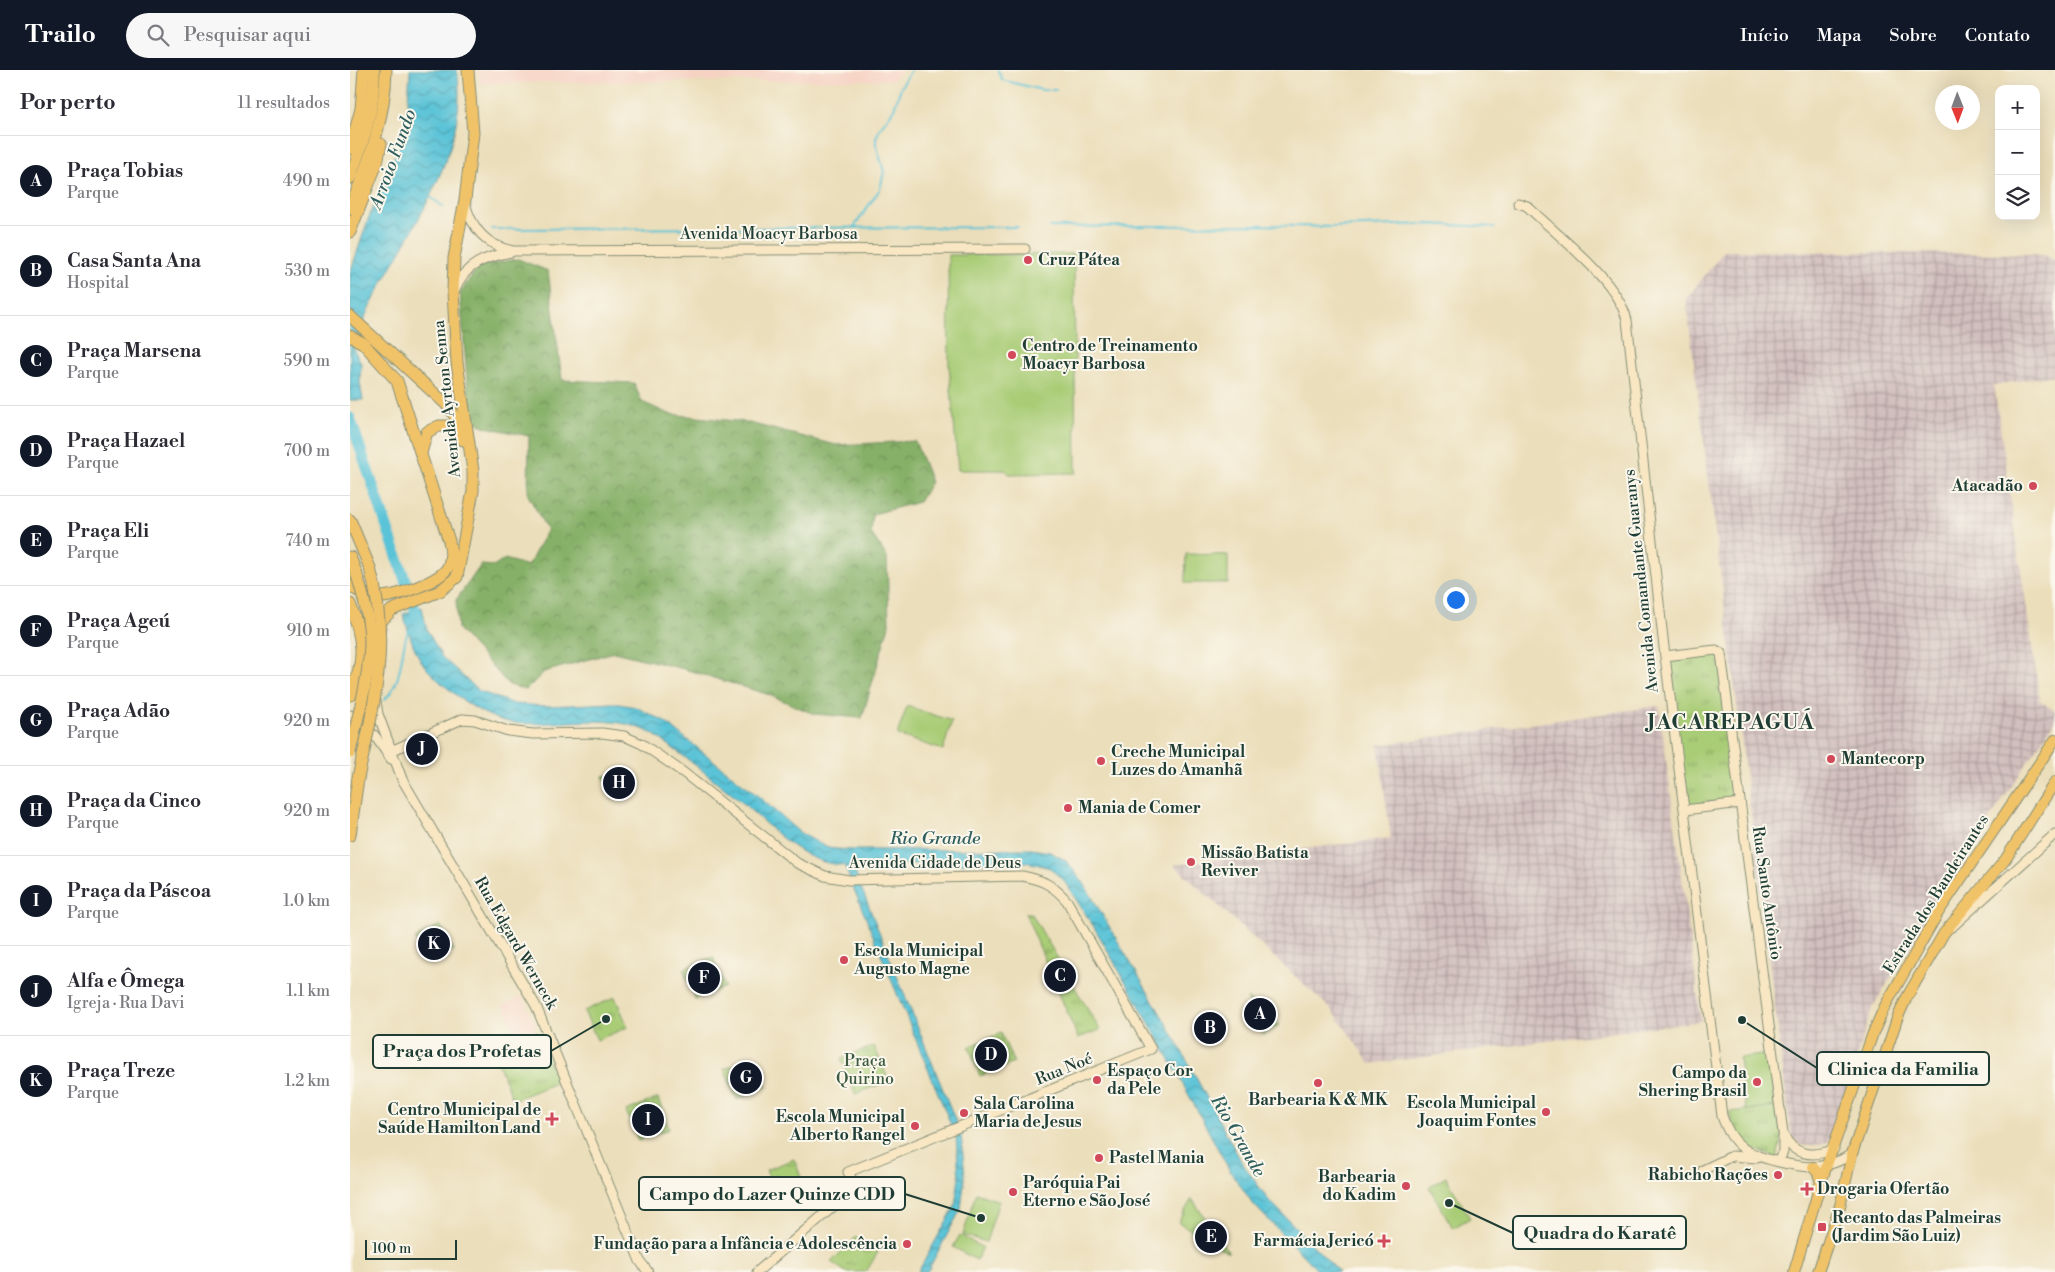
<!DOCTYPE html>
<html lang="pt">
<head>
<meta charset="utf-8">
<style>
  :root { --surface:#fff; --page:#f7f7f7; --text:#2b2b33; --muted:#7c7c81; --line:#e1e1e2; --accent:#111827 }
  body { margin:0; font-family:"Libre Bodoni",serif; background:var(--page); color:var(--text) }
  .controls { position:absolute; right:15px; top:15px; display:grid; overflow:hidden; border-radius:10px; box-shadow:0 5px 20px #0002 }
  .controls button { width:45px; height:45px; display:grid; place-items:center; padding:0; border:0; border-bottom:1px solid var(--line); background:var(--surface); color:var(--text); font:25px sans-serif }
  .compass { position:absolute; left:1585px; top:15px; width:45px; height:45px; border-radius:50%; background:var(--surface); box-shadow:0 5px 20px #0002; rotate:179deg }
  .scale { position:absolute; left:15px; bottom:12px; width:92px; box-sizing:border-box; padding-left:5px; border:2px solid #1f3d34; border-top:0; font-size:14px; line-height:18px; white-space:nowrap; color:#1f3d34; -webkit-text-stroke:4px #fbf7ec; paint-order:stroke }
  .you { position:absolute; left:1105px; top:529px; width:18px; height:18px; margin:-12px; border:4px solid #fff; border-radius:50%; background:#1a73e8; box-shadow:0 0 0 8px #1a73e833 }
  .badge { display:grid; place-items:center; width:32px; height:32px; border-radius:50%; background:var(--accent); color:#fff; font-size:16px; font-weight:700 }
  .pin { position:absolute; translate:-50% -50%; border:2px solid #fff; box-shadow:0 1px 5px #0006 }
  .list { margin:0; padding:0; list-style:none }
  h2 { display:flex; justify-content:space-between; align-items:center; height:65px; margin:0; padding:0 20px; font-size:21px }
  h2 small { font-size:16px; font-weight:400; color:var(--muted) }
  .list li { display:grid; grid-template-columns:32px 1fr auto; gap:15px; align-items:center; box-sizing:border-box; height:90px; padding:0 20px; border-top:1px solid var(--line) }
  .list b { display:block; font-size:19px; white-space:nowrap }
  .list p { margin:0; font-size:16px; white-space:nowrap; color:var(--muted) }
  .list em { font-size:16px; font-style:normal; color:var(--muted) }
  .icon { flex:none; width:28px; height:28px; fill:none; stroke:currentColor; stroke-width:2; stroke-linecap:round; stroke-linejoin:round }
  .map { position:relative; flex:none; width:1705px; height:1202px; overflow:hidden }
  header { display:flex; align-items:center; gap:30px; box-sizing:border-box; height:70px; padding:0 25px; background:var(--accent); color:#fff }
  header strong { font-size:24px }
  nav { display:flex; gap:28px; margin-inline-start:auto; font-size:18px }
  .search { width:350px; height:45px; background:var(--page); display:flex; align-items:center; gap:12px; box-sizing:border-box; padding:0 18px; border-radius:28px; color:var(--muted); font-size:19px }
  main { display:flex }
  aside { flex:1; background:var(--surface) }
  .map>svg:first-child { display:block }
  .built { fill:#f6d2c3 }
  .industrial { fill:url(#industrial-grid) }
  .green { fill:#a9cc76; stroke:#648455 }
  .forest { fill:url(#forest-crowns); stroke:#52764e }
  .park { fill:url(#park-tufts); stroke:#648455 }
  .water { fill:url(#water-waves); stroke:#3c8086 }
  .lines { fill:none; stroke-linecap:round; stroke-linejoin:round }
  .stream { stroke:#5ac3d7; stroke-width:2 }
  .river { stroke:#5ac3d7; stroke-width:11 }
  .secondary-casing { stroke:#858e77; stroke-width:11 }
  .primary-casing { stroke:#858e77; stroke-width:12 }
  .highway-casing { stroke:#858e77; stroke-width:13 }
  .secondary { stroke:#f9e7c3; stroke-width:9 }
  .primary { stroke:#f1c369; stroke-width:10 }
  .highway { stroke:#f1c369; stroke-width:11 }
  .highway-bridge-casing { stroke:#858e77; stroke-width:13; stroke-linecap:butt }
  .highway-bridge { stroke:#f1c369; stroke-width:11 }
  .poi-dot { fill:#d1495b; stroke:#fbf7ec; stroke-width:2 }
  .labels { text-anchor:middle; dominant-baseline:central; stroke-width:4; stroke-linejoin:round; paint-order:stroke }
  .street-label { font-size:16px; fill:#1f3d34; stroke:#fbf7ec }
  .poi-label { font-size:16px; font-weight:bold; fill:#1f3d34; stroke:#fbf7ec; text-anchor:start }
  .park-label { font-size:16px; fill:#3b5a41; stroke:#fbf7ec }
  .water-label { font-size:18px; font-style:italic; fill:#2e5e5d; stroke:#fbf7ec }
  .district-label { font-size:21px; font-weight:bold; letter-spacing:1px; fill:#1f3d34; stroke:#fbf7ec }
  .leader { fill:none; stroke:#1f3d34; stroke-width:2 }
  .callout-dot { fill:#1f3d34; stroke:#fbf7ec; stroke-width:2 }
  .callout { fill:#fbf7ec; stroke:#1f3d34; stroke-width:2 }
  .callout-label { font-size:18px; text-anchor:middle; font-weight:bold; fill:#1f3d34 }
</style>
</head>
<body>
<header>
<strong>Trailo</strong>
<div class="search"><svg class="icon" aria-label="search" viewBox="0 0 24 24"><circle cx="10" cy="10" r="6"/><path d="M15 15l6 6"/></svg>Pesquisar aqui</div>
<nav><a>Início</a><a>Mapa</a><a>Sobre</a><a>Contato</a></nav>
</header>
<main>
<aside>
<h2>Por perto<small>11 resultados</small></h2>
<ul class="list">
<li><span class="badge">A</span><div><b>Praça Tobias</b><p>Parque</p></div><em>490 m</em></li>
<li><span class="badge">B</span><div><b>Casa Santa Ana</b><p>Hospital</p></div><em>530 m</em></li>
<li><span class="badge">C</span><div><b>Praça Marsena</b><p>Parque</p></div><em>590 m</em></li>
<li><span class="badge">D</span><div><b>Praça Hazael</b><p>Parque</p></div><em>700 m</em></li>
<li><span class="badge">E</span><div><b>Praça Eli</b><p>Parque</p></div><em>740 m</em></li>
<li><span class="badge">F</span><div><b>Praça Ageú</b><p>Parque</p></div><em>910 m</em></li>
<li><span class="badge">G</span><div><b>Praça Adão</b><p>Parque</p></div><em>920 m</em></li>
<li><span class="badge">H</span><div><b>Praça da Cinco</b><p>Parque</p></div><em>920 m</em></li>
<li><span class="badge">I</span><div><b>Praça da Páscoa</b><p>Parque</p></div><em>1.0 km</em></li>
<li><span class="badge">J</span><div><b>Alfa e Ômega</b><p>Igreja · Rua Davi</p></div><em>1.1 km</em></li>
<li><span class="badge">K</span><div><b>Praça Treze</b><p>Parque</p></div><em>1.2 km</em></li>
</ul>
</aside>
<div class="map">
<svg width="1705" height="1202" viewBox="0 0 1705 1202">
  <defs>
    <pattern id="industrial-grid" width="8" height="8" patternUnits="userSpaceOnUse" patternTransform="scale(1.25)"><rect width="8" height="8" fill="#d1bfbd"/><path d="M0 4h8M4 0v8" fill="none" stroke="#a99c9a"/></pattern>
    <pattern id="forest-crowns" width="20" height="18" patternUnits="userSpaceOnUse" patternTransform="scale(1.25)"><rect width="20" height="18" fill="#86b067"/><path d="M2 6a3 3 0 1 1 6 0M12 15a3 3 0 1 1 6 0" fill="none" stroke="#6d9056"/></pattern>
    <pattern id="park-tufts" width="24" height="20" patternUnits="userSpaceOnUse" patternTransform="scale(1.25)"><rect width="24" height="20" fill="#a9cc76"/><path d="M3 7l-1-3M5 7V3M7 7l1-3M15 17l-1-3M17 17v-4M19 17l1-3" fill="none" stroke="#89a762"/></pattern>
    <pattern id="water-waves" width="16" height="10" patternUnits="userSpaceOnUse" patternTransform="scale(1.25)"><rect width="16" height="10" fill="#5ac3d7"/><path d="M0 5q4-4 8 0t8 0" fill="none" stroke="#4aa0af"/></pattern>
  </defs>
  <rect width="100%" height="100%" fill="#fbf7ec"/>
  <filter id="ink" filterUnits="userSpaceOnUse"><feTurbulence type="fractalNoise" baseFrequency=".02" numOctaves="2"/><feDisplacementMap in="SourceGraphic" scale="10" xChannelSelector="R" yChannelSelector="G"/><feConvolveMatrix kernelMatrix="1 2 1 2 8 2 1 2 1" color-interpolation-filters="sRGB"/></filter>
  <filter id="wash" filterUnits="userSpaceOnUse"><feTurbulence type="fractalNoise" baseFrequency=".0096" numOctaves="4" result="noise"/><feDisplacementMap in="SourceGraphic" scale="20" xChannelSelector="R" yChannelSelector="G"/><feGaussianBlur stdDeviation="1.12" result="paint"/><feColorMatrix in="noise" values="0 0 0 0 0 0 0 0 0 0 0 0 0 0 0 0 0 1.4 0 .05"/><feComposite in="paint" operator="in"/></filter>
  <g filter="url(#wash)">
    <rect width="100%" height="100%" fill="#ebdeba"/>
    <g class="built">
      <path d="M128 0H553L543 10 130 13Z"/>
      <path d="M170 927 173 928 187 961 168 970 154 935Z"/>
    </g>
    <g class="industrial">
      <path d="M1374 181 1681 184 1696 186 1705 191V305L1644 315 1690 631 1705 641V651L1615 787 1522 938 1482 1067 1477 1073 1463 1076 1450 1075 1441 1064 1336 229Z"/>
      <path d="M1309 636 1351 951 1020 994 983 941 824 795 1041 768 1028 675Z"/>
    </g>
    <g class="green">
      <path d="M724 184 726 403 659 404 655 400H608L599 296 598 185Z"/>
      <path d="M836 484 878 485V513H835Z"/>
      <path d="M557 636 602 651 593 680 547 665Z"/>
      <path d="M1419 984 1425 1036 1396 1040 1389 988Z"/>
      <path d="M1096 1107 1120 1148 1103 1158 1079 1117Z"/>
      <path d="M626 1123 649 1131 636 1172 613 1165Z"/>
      <path d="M610 1165 633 1178 626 1190 603 1177Z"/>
    </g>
    <path class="forest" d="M168 189 198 201 212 310 284 313 292 332 319 344 395 352 486 375 565 371 581 412 569 432 523 444 521 463 537 487 539 555 512 648 464 644 420 625 334 599 264 582 194 602 176 620 159 615 108 559 106 530 131 495 145 496 155 489 178 496 197 460 178 425 179 366 135 357 120 348 110 222 129 196Z"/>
    <g class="park">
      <path d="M1359 581 1371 587 1386 729 1336 736 1315 586Z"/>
      <path d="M273 705 289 720 264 730 253 706Z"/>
      <path d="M675 843H681L750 960 728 968Z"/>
      <path d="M90 855 104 880 79 894 65 869Z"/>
      <path d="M363 887 375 917 345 929 333 899Z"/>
      <path d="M265 927 278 957 247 970 234 941Z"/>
      <path d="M897 928 929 955 913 965Z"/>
      <path d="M187 961 208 1012 163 1030 143 981Z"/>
      <path d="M651 963 664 993 630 1006 619 977Z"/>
      <path d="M524 976 539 1011 505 1024 491 988Z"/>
      <path d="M406 988 417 1017 387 1030 374 999Z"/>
      <path d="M308 1028 319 1059 288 1070 276 1041Z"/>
      <path d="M1427 1037 1432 1065 1427 1088 1395 1076 1385 1066 1379 1042Z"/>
      <path d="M444 1089 453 1112 429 1132 416 1100Z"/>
      <path d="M842 1129 879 1183 828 1152Z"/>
      <path d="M506 1167 528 1182 516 1202H496L481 1192Z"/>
    </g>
    <g class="water">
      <path d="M60 0H107C122 85 49 174 15 247 11 258 7 269 4 280L11 293 10 313 13 330H0V203L19 147 49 75 57 44Z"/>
      <path d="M72 537 77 560 92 587 129 621 164 634 197 636 263 633 286 637 315 652 408 726 449 762 472 775 486 779 508 780 681 779 700 782 715 790 733 812 822 963 891 1091 917 1128 989 1202H969L904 1135 880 1101 809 970 744 857 714 811 700 798 678 792 502 795 611 1064 615 1106 611 1139 577 1202H568L605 1136 609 1107 606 1067 494 795C450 795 416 751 384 726 360 706 335 687 309 668 268 639 212 657 165 653 144 651 121 637 105 624 69 596 66 587 53 544Z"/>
    </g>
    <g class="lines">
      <g class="stream">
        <path d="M648 0 652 10 692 20H706"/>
        <path d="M80 127 94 137"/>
        <path d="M504 157 530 119 534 102 526 74V68L530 58 544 39 551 17 561 0"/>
        <path d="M700 157 911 155 982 157 1077 154 1145 157"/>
        <path d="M142 159 668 157"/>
        <path d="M34 630C54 612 49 585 58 561"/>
      </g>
      <path class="river" d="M0 348 70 554"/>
    </g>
  </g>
  <g filter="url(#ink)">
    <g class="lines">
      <g class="secondary-casing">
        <g id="secondary">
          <path d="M115 132C121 158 137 176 163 181L675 179"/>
          <path d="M1168 133 1177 136C1208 166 1267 210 1277 250L1315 586 1372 1046C1376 1058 1382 1070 1393 1078 1407 1089 1447 1097 1465 1097 1477 1096 1491 1091 1502 1084"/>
          <path d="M105 219C115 194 136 187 161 182"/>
          <path d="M1315 586 1366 580 1371 583 1433 1063C1442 1086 1463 1088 1484 1079"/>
          <path d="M26 631 28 644 52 709 186 936 274 1152 290 1191 298 1202"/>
          <path d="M0 645 25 666 41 689"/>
          <path d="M41 681 112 649 125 650 158 661 183 664 252 663 274 666 292 674 334 703 447 793 475 806 499 810 672 806C693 810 703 815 717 831L801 979 498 1102 506 1117 407 1202"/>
          <path d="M1335 740 1390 733"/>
          <path d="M1602 857 1705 764"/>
          <path d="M1429 1090 1433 1082V1067"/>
          <path d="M1353 1100 1382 1086 1407 1088"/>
        </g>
      </g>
      <g class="primary-casing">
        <g id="primary">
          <path d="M1463 1097 1468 1103 1471 1112"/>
          <path d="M1444 1202 1471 1112 1523 963 1534 938 1588 843 1705 670"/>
          <path d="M1468 1202 1490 1136 1502 1084 1547 949 1557 927 1594 863 1655 790 1705 712"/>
        </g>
      </g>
      <g class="highway-casing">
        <g id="highway">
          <path d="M0 79 11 39 14 0"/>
          <path d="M0 108C13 73 25 38 24 0"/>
          <path d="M0 138C19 92 35 50 36 0"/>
          <path d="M0 162 27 93 31 74"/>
          <path d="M0 246 96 334 114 358"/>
          <path d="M0 266 13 273 47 311 99 471C101 479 102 489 98 497 91 511 47 526 32 527 20 527 9 523 0 515"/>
          <path d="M71 383 77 362 89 356H101L113 370"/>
          <path d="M0 450 20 498"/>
          <path d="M0 487 6 502"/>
          <path d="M0 534C11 563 18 592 0 620"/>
          <path d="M29 561 32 550 42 540 90 521 107 507 123 421V401L107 292 103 222 104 188 115 130 123 63 118 0"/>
          <path d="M0 625 8 622 19 613"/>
          <path d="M0 765 8 708"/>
        </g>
      </g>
      <use href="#secondary" class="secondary"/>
      <use href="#primary" class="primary"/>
      <use href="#highway" class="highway"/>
      <g class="highway-bridge-casing">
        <g id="highway-bridge">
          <path d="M0 683C7 648 19 610 20 573 20 549 13 525 6 502"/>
          <path d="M8 708C24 633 41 574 20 498"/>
        </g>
      </g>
      <use href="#highway-bridge" class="highway-bridge"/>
    </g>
  </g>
  <g class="poi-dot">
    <circle cx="678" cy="190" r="5"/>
    <circle cx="662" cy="285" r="5"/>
    <circle cx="1683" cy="416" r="5"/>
    <circle cx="1481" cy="689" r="5"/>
    <circle cx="751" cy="691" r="5"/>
    <circle cx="718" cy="738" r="5"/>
    <circle cx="841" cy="792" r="5"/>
    <circle cx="494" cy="890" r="5"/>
    <circle cx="747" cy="1010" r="5"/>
    <circle cx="1407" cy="1012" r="5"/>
    <circle cx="968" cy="1013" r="5"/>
    <circle cx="1196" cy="1042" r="5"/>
    <circle cx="614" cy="1043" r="5"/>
    <path d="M199.5 1041.5h5v5h5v5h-5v5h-5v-5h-5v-5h5z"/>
    <circle cx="565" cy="1056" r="5"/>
    <circle cx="749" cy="1088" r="5"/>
    <circle cx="1428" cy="1105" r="5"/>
    <circle cx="1056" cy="1116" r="5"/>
    <path d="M1454.5 1111.5h5v5h5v5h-5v5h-5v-5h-5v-5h5z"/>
    <circle cx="663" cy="1122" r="5"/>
    <rect x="1467" y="1152" width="10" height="10" rx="2.5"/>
    <path d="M1031.5 1163.5h5v5h5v5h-5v5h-5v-5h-5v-5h5z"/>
    <circle cx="557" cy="1174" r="5"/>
  </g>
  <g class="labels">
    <g class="street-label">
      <text x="419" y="164">Avenida Moacyr Barbosa</text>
      <text transform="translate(97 329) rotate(-96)">Avenida Ayrton Senna</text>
      <text transform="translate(1291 511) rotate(-96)">Avenida Comandante Guaranys</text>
      <text x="585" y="793">Avenida Cidade de Deus</text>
      <text transform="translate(1417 823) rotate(82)">Rua Santo Antônio</text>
      <text transform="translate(1586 824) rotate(-58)">Estrada dos Bandeirantes</text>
      <text transform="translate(166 873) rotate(60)">Rua Edgard Werneck</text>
      <text transform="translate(714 999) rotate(-22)">Rua Noé</text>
    </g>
    <g class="poi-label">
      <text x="688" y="190">Cruz Pátea</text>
      <text x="672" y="276">Centro de Treinamento<tspan x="672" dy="18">Moacyr Barbosa</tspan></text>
      <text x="1673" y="416" text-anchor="end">Atacadão</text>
      <text x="761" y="682">Creche Municipal<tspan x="761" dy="18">Luzes do Amanhã</tspan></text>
      <text x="1491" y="689">Mantecorp</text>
      <text x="728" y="738">Mania de Comer</text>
      <text x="851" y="783">Missão Batista<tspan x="851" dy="18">Reviver</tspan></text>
      <text x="504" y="881">Escola Municipal<tspan x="504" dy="18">Augusto Magne</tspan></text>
      <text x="757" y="1001">Espaço Cor<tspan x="757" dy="18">da Pele</tspan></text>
      <text x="1397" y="1003" text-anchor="end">Campo da<tspan x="1397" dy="18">Shering Brasil</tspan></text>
      <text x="968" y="1030" text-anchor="middle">Barbearia K &amp; MK</text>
      <text x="1186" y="1033" text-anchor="end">Escola Municipal<tspan x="1186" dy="18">Joaquim Fontes</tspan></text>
      <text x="624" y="1034">Sala Carolina<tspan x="624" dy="18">Maria de Jesus</tspan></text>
      <text x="191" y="1040" text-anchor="end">Centro Municipal de<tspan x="191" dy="18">Saúde Hamilton Land</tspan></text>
      <text x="555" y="1047" text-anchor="end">Escola Municipal<tspan x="555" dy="18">Alberto Rangel</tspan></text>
      <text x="759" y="1088">Pastel Mania</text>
      <text x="1418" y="1105" text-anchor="end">Rabicho Rações</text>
      <text x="1046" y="1107" text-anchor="end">Barbearia<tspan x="1046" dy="18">do Kadim</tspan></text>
      <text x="673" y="1113">Paróquia Pai<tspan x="673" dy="18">Eterno e São José</tspan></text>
      <text x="1467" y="1119">Drogaria Ofertão</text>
      <text x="1482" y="1148">Recanto das Palmeiras<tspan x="1482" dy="18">(Jardim São Luiz)</tspan></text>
      <text x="1024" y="1171" text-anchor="end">Farmácia Jericó</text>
      <text x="547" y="1174" text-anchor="end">Fundação para a Infância e Adolescência</text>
    </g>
    <g class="park-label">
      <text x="515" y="991">Praça<tspan x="515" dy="18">Quirino</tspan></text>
    </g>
    <g class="water-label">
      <text transform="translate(43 89) rotate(-70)">Arroio Fundo</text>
      <text x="585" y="768">Rio Grande</text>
      <text transform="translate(888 1066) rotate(60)">Rio Grande</text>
    </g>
    <g class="district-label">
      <text x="1381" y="653">JACAREPAGUÁ</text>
    </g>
  </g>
  <path class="leader" d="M256 949L201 981M1392 950L1467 998M631 1148L555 1124M1099 1133L1163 1163"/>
  <g class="callout-dot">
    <circle cx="256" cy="949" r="5"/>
    <circle cx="1392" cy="950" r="5"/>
    <circle cx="631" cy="1148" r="5"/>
    <circle cx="1099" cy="1133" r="5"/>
  </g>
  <g class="callout">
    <rect x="23" y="965" width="178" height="33" rx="5"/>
    <rect x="1467" y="982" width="172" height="33" rx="5"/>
    <rect x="289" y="1107" width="266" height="33" rx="5"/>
    <rect x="1163" y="1146" width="173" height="33" rx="5"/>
  </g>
  <g class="callout-label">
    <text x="112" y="987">Praça dos Profetas</text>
    <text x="1553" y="1005">Clinica da Familia</text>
    <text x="422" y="1130">Campo do Lazer Quinze CDD</text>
    <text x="1250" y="1169">Quadra do Karatê</text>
  </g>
</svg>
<div class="controls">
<button>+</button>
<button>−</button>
<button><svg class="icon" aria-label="layers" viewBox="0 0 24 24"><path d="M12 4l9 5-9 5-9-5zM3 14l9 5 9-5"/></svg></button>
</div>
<svg class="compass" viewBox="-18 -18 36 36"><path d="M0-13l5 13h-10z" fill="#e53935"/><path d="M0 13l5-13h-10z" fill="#7c7c81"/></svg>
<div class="scale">100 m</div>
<div class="you"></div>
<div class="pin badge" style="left:910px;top:944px">A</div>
<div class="pin badge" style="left:860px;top:958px">B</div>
<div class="pin badge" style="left:710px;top:906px">C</div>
<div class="pin badge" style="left:641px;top:985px">D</div>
<div class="pin badge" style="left:861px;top:1167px">E</div>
<div class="pin badge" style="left:354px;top:908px">F</div>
<div class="pin badge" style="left:396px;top:1008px">G</div>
<div class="pin badge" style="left:269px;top:713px">H</div>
<div class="pin badge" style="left:298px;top:1050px">I</div>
<div class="pin badge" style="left:72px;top:679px">J</div>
<div class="pin badge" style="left:84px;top:874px">K</div>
</div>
</main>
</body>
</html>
